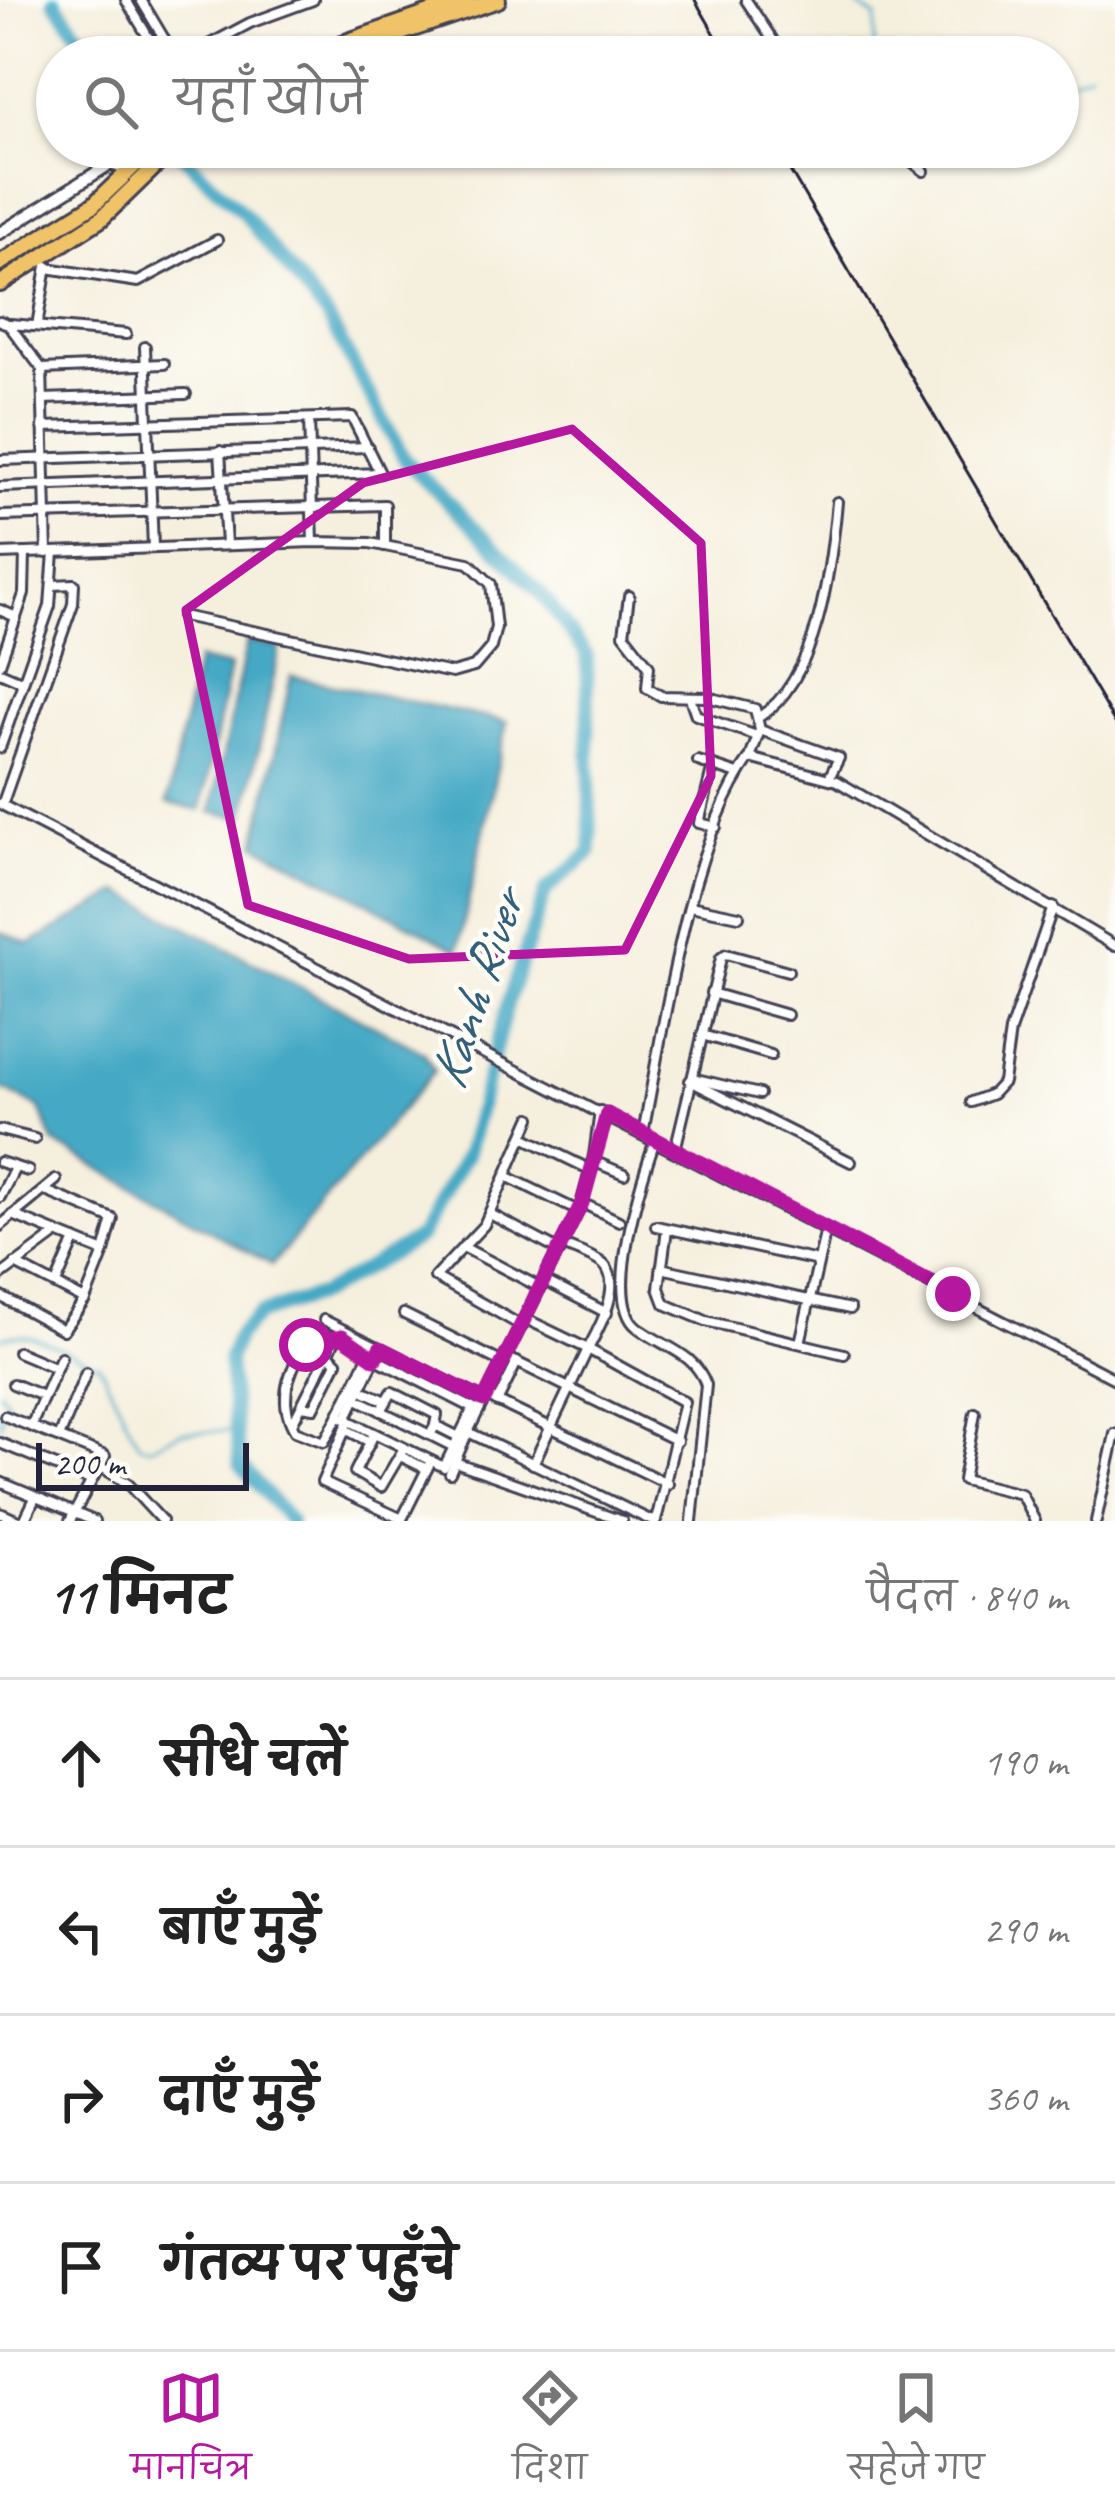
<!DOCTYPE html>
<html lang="hi">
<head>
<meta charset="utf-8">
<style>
  :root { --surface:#fff; --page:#f2f2f2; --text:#222; --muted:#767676; --line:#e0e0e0; --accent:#b5179e }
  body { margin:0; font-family:Caveat,"Playpen Sans Deva",sans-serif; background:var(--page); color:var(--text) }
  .scale { position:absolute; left:36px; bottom:30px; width:213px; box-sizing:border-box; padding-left:12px; border:6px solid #22223b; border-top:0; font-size:33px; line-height:42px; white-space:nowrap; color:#22223b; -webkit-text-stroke:9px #fdfcf7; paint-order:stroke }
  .stop { position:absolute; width:36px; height:36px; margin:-27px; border:9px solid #b5179e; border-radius:50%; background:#fff }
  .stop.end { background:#b5179e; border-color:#fff; box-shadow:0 3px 12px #0008 }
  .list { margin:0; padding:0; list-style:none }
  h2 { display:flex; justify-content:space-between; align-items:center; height:156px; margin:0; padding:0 48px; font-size:51px }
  h2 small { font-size:39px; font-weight:400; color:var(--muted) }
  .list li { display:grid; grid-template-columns:78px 1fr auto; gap:36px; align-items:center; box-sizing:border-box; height:168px; padding:0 48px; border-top:3px solid var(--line) }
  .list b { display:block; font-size:45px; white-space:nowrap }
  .list em { font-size:39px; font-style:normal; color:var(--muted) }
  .icon { flex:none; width:66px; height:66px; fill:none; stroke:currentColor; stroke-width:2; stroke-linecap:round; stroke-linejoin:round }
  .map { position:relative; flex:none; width:1115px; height:1521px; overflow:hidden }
  .search { position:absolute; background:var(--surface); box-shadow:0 3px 9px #0004; left:36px; right:36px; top:36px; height:132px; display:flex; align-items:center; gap:30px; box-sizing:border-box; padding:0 42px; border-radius:66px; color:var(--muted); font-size:45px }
  .sheet { height:828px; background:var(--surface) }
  nav { display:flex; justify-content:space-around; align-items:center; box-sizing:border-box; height:168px; border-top:3px solid var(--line); background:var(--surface); font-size:33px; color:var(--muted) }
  nav a { display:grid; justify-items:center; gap:6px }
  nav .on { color:var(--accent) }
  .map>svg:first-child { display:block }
  .water { fill:#45a9c5; stroke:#346680; stroke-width:3 }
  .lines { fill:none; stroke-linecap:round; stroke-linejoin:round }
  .stream { stroke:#45a9c5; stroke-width:3 }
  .river { stroke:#45a9c5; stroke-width:14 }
  .minor-casing { stroke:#424153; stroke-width:14 }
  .tertiary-casing { stroke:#424153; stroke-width:16 }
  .primary-casing { stroke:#424153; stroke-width:20 }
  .minor { stroke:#fff; stroke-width:8 }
  .tertiary { stroke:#fff; stroke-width:10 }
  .primary { stroke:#f0c369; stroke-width:14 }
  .rail { stroke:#22223b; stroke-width:3 }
  .route { stroke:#b5179e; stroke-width:15 }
  .marked { fill:none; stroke:#b5179e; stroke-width:9; stroke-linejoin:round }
  .labels { text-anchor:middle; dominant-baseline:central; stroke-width:9; stroke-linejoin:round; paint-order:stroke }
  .water-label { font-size:54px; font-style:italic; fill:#325f79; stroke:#fdfcf7 }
</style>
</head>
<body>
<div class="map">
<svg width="1115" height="1521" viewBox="0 0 1115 1521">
  <rect width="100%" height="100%" fill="#fdfcf7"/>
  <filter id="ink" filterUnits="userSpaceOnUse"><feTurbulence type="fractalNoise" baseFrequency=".00833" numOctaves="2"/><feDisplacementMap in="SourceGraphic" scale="24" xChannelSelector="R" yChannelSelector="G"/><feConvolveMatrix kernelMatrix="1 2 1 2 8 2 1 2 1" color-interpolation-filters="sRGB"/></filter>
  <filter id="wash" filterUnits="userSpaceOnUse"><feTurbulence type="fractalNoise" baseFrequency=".004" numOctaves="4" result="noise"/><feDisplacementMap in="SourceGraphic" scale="48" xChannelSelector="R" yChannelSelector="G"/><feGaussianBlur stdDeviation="2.7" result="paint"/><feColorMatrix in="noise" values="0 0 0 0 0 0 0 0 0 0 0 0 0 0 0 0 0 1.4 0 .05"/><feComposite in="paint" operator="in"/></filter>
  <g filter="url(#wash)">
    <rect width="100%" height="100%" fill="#f5efdd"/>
    <g class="water">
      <path d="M247 641 280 648 244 818 211 812Z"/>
      <path d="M197 660 230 667 201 810 167 803Z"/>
      <path d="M291 676 507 722 458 950 256 844Z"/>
      <path d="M120 892 424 1052 434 1071 272 1265 53 1142 40 1108 0 1088V932L30 944Z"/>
    </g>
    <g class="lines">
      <g class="stream">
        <path d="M848 0 876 17 873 57"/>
        <path d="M1058 86 1089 72"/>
        <path d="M960 147H978"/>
        <path d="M0 1338C32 1325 68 1357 99 1364L139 1445 150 1447 181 1432 235 1431"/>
        <path d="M0 1392 7 1400 0 1425"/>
      </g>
      <g class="river">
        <path d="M54 0 96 57"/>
        <path d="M174 147 244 214 328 318 405 460 540 592 587 655 591 852 546 890 509 998 467 1153 420 1237 322 1294 259 1314 237 1336 228 1361 240 1464 290 1521"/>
      </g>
    </g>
  </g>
  <g filter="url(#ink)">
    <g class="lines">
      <g class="minor-casing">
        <g id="minor">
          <path d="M126 0 160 57"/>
          <path d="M141 0 175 57"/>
          <path d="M746 0 784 57"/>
          <path d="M186 57 250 23 313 0"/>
          <path d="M894 147 924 171"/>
          <path d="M47 268 138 282 217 240"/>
          <path d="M0 321 8 324 42 369 47 553"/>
          <path d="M10 324 126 334"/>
          <path d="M37 326 47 266"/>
          <path d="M145 347 153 547"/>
          <path d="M42 369 164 364"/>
          <path d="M43 399 186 394"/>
          <path d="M309 419 313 542"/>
          <path d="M220 451 226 544"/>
          <path d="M0 460 368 447"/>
          <path d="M0 487 380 473 352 417 43 427"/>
          <path d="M0 516 385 505V546"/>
          <path d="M0 554 313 542 370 543 469 563 491 584 496 627 491 647 474 667 452 673 182 616"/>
          <path d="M629 596 624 634 649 666 647 688 661 696 707 697 755 709 760 730 750 758"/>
          <path d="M0 610 16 617"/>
          <path d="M0 664 24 594 25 553"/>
          <path d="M0 672 23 682"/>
          <path d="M690 698 696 715 757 736"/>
          <path d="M759 717C818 681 831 566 837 502"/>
          <path d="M760 730 839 758 829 778"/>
          <path d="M0 748 50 606 54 552"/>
          <path d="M698 761 738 774"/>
          <path d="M713 766 699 823 716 827"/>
          <path d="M0 804 1115 1379"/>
          <path d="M2 805 73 604 74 584 52 585"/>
          <path d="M690 906 739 916"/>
          <path d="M711 993 787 1015"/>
          <path d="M702 1035 771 1055"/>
          <path d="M696 1079 759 1094"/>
          <path d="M690 1081 851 1162"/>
          <path d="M971 1102 992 1094 1003 1082 1010 1031 1053 907"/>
          <path d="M600 1111 594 1156 607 1114"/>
          <path d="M0 1130 35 1139"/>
          <path d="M643 1133C663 1031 689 840 750 758L837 781 1115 946"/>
          <path d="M523 1137 591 1170"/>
          <path d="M655 1140C643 1175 602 1300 637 1327 662 1347 695 1352 706 1385L692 1521"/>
          <path d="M675 1150 721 958 726 954 788 971"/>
          <path d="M594 1156 582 1203 468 1432 652 1521"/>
          <path d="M593 1161 624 1174"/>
          <path d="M0 1162 28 1171"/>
          <path d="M506 1176 578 1211"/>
          <path d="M48 1192 113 1219 104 1252"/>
          <path d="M0 1197 15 1168"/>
          <path d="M582 1203 619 1221"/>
          <path d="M490 1214 560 1251"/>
          <path d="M0 1226 56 1180"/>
          <path d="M656 1226 818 1261"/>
          <path d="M667 1229 659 1288 665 1304 706 1321 844 1354"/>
          <path d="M463 1247 541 1288"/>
          <path d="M570 1248C579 1252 598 1258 605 1266 623 1287 598 1330 588 1349L684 1402 656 1521"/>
          <path d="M15 1264 85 1300"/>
          <path d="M661 1268 850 1309"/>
          <path d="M0 1276 55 1235"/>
          <path d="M545 1281 607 1313"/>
          <path d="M56 1284 75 1240"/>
          <path d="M0 1296 63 1330 85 1300 104 1252 13 1215"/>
          <path d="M404 1314 503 1363"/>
          <path d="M526 1319 588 1349 533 1464"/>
          <path d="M324 1320 484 1400"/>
          <path d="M522 1326 435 1277 484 1225 531 1118"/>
          <path d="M800 1343 826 1229"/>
          <path d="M18 1352 56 1368"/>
          <path d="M506 1357 677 1441"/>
          <path d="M13 1384 43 1396"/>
          <path d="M360 1389 386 1401"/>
          <path d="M349 1395 430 1435 435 1426"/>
          <path d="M486 1396 668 1484"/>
          <path d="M497 1402 517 1362"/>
          <path d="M302 1406 314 1408 337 1362 328 1354"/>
          <path d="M381 1411 392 1392 437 1415 435 1425 459 1437"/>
          <path d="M975 1413 963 1480 1021 1494 1035 1521"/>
          <path d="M5 1416 105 1456 70 1521"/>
          <path d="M339 1416 444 1467 473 1408 368 1355C354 1332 329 1333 306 1345 288 1371 277 1401 295 1431L324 1442C342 1410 358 1378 373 1345"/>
          <path d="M346 1419 380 1348"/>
          <path d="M349 1421 322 1482 402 1519 431 1461"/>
          <path d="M32 1424 61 1357"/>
          <path d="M292 1424 337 1336"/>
          <path d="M345 1429 370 1442"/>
          <path d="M374 1434 355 1472 381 1487 404 1448"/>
          <path d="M60 1435 86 1373"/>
          <path d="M430 1435 454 1447"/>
          <path d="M0 1443 90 1480"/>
          <path d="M400 1456 427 1469"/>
          <path d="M455 1462 622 1521"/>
          <path d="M100 1466 128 1484 162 1521"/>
          <path d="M450 1473 468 1432"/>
          <path d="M0 1482 94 1521"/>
          <path d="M0 1513 18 1521"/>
          <path d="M24 1521 35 1498"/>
          <path d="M1096 1521 1115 1434"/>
        </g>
      </g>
      <g class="tertiary-casing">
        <path id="tertiary" d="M0 233 110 164 130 170"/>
      </g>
      <g class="primary-casing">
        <g id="primary">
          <path d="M302 57 467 0"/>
          <path d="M330 57 498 0"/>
          <path d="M0 263 93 205 154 147"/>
          <path d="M0 284 101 219 175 147"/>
        </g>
      </g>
      <use href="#minor" class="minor"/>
      <use href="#tertiary" class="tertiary"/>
      <use href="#primary" class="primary"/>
      <g class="rail">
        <path d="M695 0 728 57"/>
        <path d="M776 147 1115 723"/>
      </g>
    </g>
  </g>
  <g class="lines" filter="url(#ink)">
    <path class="route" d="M306 1345 342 1336 375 1359 380 1348 484 1400 582 1203 607 1114 953 1294"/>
  </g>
  <path class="marked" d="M572 429 701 543 711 776 625 950 409 959 248 905 186 610 363 483Z"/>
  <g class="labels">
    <g class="water-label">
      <text transform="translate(476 990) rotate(-72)">Kanh River</text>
    </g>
  </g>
</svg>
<div class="scale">200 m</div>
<div class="stop" style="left:306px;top:1345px"></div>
<div class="stop end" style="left:953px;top:1294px"></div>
<div class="search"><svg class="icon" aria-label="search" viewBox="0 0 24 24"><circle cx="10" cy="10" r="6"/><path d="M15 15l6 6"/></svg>यहाँ खोजें</div>
</div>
<section class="sheet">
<h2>11 मिनट<small>पैदल · 840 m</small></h2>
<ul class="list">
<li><svg class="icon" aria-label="ahead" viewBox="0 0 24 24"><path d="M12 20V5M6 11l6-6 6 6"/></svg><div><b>सीधे चलें</b></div><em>190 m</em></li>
<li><svg class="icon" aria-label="left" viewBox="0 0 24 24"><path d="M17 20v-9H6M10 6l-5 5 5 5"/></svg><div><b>बाएँ मुड़ें</b></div><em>290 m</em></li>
<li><svg class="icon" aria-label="right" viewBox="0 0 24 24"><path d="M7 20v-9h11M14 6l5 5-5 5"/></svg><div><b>दाएँ मुड़ें</b></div><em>360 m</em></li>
<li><svg class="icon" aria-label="arrive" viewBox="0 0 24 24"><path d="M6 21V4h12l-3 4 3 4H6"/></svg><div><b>गंतव्य पर पहुँचे</b></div></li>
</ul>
</section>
<nav>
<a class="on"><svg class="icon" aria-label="map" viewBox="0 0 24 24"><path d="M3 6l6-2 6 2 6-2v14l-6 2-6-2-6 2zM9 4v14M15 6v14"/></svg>मानचित्र</a>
<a><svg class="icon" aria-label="directions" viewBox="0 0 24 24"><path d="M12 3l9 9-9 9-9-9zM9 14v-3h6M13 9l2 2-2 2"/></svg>दिशा</a>
<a><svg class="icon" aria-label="saved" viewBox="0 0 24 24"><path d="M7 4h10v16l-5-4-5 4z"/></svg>सहेजे गए</a>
</nav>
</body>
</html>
